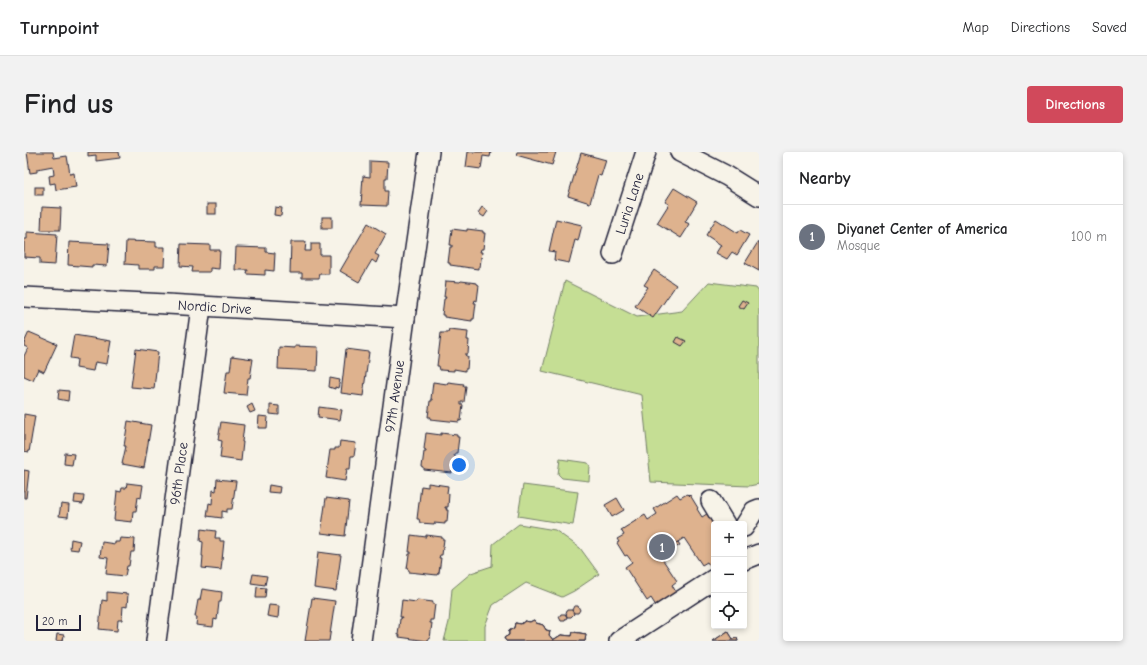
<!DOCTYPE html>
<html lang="en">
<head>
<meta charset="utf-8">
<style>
  :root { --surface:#fff; --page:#f2f2f2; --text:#202124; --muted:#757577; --line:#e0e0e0; --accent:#d1495b }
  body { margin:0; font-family:"Comic Neue",sans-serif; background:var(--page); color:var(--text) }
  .controls { position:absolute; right:12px; bottom:12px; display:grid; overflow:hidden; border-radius:4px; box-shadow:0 2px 6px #0003 }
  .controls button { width:36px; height:36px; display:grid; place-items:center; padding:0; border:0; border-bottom:1px solid var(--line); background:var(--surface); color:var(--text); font:20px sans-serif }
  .scale { position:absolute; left:12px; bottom:10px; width:45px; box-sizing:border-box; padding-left:4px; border:2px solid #22223b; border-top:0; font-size:11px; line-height:14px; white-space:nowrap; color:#22223b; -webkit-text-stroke:3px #f7f3e8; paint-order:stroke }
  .you { position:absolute; left:435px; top:313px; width:14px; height:14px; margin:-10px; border:3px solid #fff; border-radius:50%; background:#1a73e8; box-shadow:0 0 0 6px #1a73e833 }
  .badge { display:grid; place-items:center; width:26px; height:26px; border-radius:50%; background:var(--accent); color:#fff; font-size:13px; font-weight:700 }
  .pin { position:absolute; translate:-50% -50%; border:2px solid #fff; box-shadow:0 1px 4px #0006 }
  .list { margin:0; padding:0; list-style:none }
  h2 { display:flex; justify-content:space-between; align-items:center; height:52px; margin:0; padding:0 16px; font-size:17px }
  h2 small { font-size:13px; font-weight:400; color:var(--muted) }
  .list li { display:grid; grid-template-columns:26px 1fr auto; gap:12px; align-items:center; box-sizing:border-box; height:64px; padding:0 16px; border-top:1px solid var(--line) }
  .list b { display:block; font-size:15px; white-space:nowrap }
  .list p { margin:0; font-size:13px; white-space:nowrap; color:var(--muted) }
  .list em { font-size:13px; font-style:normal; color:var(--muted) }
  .icon { flex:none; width:22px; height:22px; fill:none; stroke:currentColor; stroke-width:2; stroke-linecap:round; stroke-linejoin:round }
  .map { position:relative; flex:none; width:735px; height:489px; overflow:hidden; border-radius:4px }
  header { display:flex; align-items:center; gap:24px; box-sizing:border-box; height:56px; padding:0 20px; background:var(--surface); border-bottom:1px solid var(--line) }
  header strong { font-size:19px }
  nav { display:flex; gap:22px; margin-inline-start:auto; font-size:14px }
  .intro { display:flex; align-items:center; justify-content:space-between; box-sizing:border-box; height:96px; padding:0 24px }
  h1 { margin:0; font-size:28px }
  .button { padding:10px 18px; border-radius:4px; background:var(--accent); color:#fff; font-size:14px; font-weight:700 }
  main { display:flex; gap:24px; padding:0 24px }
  aside { flex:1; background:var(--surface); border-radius:4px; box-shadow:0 2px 6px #0003 }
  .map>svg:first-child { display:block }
  .green { fill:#c5de94; stroke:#748068 }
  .building { fill:#deb28e; stroke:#22223b }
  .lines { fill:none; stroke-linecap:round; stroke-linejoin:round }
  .minor-casing { stroke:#22223b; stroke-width:22 }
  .minor { stroke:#f7f3e8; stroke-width:19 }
  .labels { text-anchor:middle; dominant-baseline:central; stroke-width:3.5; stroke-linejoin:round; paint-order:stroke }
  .street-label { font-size:14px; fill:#22223b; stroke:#f7f3e8 }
</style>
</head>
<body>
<header>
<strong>Turnpoint</strong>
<nav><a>Map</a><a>Directions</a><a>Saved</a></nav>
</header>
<div class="intro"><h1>Find us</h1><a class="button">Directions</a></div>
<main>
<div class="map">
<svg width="735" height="489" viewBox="0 0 735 489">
  <rect width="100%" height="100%" fill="#f7f3e8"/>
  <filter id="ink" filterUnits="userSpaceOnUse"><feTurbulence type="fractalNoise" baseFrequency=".025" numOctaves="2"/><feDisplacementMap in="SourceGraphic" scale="8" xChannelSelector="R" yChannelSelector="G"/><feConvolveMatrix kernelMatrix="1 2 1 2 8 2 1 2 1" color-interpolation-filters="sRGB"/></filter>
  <g filter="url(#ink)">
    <g class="green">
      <path d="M541 129 613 165 658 159 685 130 732 136 735 140V332L725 334 627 330 618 243 518 219Z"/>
      <path d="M536 307 564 311 566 314 565 329 538 326 534 322Z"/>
      <path d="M499 333 554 340 549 373 494 364Z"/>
      <path d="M495 372 531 378 556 396 575 422 550 439 538 445 502 431 469 453 461 474V489H420L425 470 428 437 447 421 468 414 469 392Z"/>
    </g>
    <g class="building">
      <path d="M3 0H29L30 6 43 4 46 22 50 21 52 35 32 38 31 31 26 32 25 24 30 23 29 14 13 17V20L6 21Z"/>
      <path d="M64 0H95L96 6 72 9V3L64 4Z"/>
      <path d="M444 0H467L466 5 459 4 457 17 442 15Z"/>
      <path d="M493 0H532L528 13 492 3Z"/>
      <path d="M557 1 582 8 577 24 574 23 566 51 544 44Z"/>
      <path d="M346 9 364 10 363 26H361V39H364L363 54 337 53 339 24 346 25Z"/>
      <rect x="11" y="35" width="8" height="8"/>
      <path d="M650 36 673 50 661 70 666 72 657 86 633 71 645 52 641 50Z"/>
      <rect x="183" y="52" width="9" height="10"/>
      <path d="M18 55 37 56 36 78H17Z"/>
      <path d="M251 55 258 56 257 64 250 63Z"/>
      <path d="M458 55 464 59 460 65 454 61Z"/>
      <rect x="298" y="65" width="10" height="11"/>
      <path d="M532 67 558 73 554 89 551 88 545 111 530 108 531 100 525 99Z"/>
      <path d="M692 67 714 81 716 78 725 83 713 103 708 100 703 107 692 101 697 93 682 83Z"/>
      <path d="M344 71 362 82 351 102 355 104 352 111 348 108 335 130 316 119Z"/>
      <path d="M428 77 443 79V77L459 79V81H461L459 97H457L456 100H458L456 115H454V117L426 113V111H424L426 95H428V93H426Z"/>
      <path d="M3 80 33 82 31 113 16 112V106L0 105V87H3Z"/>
      <path d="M102 89 132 90V95H141L140 114H131V117H114V113L101 112Z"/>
      <path d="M45 90 85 92 83 114 68 113V115L44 113Z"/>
      <path d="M267 90H282L281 99H287V92H296V103H305V122H296L295 126H278V121H266Z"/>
      <path d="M734 90 735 91V119L721 111Z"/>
      <path d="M157 92 186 93V98H196L195 117 186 116V120H168L169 115 156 114Z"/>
      <path d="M212 95 242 96V100L251 101 250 119 241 118V123L223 122 224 118H211Z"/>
      <path d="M630 118 652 133 629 166 611 154 624 135 620 133Z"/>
      <path d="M422 129 436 130 437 129 453 131V132L455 133 453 149 451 148 450 151H452L450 167H448V169L420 165V163H418L420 147H421L422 145H420Z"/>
      <path d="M718 148 724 151 720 157 714 154Z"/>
      <path d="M425 178 444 180 443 188H445L444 202H441V203L444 205 443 217H441V219L430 217V219L416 218 415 214H413L417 181H424Z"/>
      <path d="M5 180 33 192 20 220 14 217 9 228 0 224V204L4 196 0 194V191Z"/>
      <path d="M50 183 87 189 83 212 71 210 69 219 52 216 53 207 46 206Z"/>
      <path d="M654 185 662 189 658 194 651 190Z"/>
      <path d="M271 194 294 195 293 219 254 217 255 195 271 196Z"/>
      <path d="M112 197 134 200 130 237 107 235Z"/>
      <path d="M322 197 345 200 339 244 317 241Z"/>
      <path d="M208 204 229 207 226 226H224L222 243 200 241 203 219H206Z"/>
      <path d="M306 226 316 228 314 236 311 235V237L305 235Z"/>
      <path d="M409 230 423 232 424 230 440 232 439 234H442L440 250H437V253H439L437 269 435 268V270L406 267 407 265H404L406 249H408V247H407Z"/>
      <path d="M35 238 45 239 44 249 34 247Z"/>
      <path d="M228 252 231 259 226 261 223 255Z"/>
      <path d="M246 253 255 254V263L246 262Z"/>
      <path d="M295 255 318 258 316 268 294 265Z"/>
      <path d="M0 262 11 264 5 300 0 299Z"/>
      <path d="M235 264 244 265 243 276H234Z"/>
      <path d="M104 269 127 273 120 316 98 312 102 294H100Z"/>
      <path d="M197 270 220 273 218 290H219L217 309 196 306 198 289 194 288Z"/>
      <path d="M402 281 417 283V281L433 283V285H435L433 301H431L430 304H432L430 319H428V321L400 318V316L398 315 400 300H402V298L400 297Z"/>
      <path d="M316 289 332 291 330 304H327L326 317H323L321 329 302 326 306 298H311V296H315Z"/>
      <path d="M41 301 50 302 48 313 40 312Z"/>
      <path d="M0 318 5 319 2 346H0Z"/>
      <path d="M193 327 212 329 208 357H203V360L198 359V366L183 364 185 351 188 352 189 338 192 339Z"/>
      <path d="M103 331 119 333 117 346 114 345 112 359H109L108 370 90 368 93 339 97 340 98 336H102Z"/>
      <path d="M404 331 424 334 423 341 425 342 424 355H421V356H423L422 358H424L423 370H421V372L410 371V372L396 371 395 367H393L397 334 404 335Z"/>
      <path d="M245 333 256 335 255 341 244 340Z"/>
      <path d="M653 342 656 346 663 342 665 344 666 343 674 356 673 357 678 365 686 360 690 372V418L689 419 683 410 678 413 660 386 635 402 653 429 648 433 653 442 632 454 627 446 623 449 601 415 608 410 603 403 601 404 593 391 595 390 593 387 600 383 597 378 621 363 624 368 633 362 630 357Z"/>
      <path d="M51 343 60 344 59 352 50 351Z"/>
      <path d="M302 346 325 349 321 384 297 381Z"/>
      <path d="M593 346 600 358 588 365 581 353Z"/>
      <path d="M37 352 45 353 44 365 35 364Z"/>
      <path d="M177 377 192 379 191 386H196V389H200L197 418 178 416 179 404H178L179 390 176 389Z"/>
      <path d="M387 383 402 385V383L418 385V387H420L418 403H416L415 406H417L415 421H414L413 423 385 420V418L383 417 385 402H387V400H385Z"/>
      <path d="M96 386 111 387 110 400H107L105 414H103L101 424 82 422 84 406 76 405 78 390 91 392V390H95Z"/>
      <path d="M47 387 56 389 54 398 46 397Z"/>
      <path d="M654 390 656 393 643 401 642 398Z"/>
      <path d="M294 400 317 403 312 439 290 436Z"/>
      <path d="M229 422 243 424 241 433 227 431Z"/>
      <path d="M233 435 242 436 241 446H232Z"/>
      <path d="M178 437 198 440 197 450H195L193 468 190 467 189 475 172 473 173 465H171L174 448H176Z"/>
      <path d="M83 440 104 442 103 455 99 454 98 468H94L93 479 75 477 78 448 83 449Z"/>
      <path d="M288 446 311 449 305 489H281Z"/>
      <path d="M378 448 392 450 393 448 409 450 408 452H411L409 468H406V471H408L406 487H404V489L375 485 376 483H374L376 467H377L378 465H376Z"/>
      <path d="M245 453 255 454 254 466 243 464Z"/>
      <path d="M550 454H554L556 458 554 461H550L548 458Z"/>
      <path d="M543 458H548L550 462 547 465H543L542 461Z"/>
      <path d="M537 462H541L543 465 541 469H537L535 465Z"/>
      <path d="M510 468 512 471 519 473 522 478 526 479 525 483 529 488 537 483 548 484 549 480 562 482 561 489H482L480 486 485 483V479L490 476 491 471 497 472 501 469 506 470Z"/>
      <path d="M510 468 512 471 519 473 522 478 526 479 525 483 529 488 537 483 548 484 549 480 562 482 561 489H482L480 486 485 483V479L490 476 491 471 497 472 501 469 506 470Z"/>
      <path d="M510 468 512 471 519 473 522 478 526 479 525 483 529 488 537 483 548 484 549 480 562 482 561 489H482L480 486 485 483V479L490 476 491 471 497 472 501 469 506 470Z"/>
      <path d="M704 479 709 487 713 486 714 489H689Z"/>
      <path d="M704 479 709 487 713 486 714 489H689Z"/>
      <path d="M33 482 40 483 39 489H32Z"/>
    </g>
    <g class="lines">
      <g class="minor-casing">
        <g id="minor">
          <path d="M656 0 703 24 735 44"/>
          <path id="s1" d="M589 102 622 0"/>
          <path id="s2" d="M0 145 143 152 381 166"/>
          <path d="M687 349 701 372"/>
          <path d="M720 375 730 359 735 357"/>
          <path d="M720 408 735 402"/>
          <path id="s3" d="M132 489 177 155"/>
          <path id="s4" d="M337 489 381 166 405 0"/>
          <path d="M595 489 690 427"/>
        </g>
      </g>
      <use href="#minor" class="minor"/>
    </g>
  </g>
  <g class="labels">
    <g class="street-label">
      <text stroke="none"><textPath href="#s1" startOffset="53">Luria Lane</textPath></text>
      <text stroke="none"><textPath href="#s2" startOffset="191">Nordic Drive</textPath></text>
      <text stroke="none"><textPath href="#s4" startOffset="247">97th Avenue</textPath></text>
      <text stroke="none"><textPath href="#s3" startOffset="169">96th Place</textPath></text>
    </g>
  </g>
</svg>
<div class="controls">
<button>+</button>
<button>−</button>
<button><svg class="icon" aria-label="locate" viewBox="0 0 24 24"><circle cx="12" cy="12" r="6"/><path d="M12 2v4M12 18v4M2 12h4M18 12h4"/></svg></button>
</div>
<div class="scale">20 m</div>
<div class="you"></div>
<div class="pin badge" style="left:638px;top:395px;background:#6b7280">1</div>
</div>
<aside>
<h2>Nearby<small></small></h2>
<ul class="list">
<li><span class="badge" style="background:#6b7280">1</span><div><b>Diyanet Center of America</b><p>Mosque</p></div><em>100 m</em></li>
</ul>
</aside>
</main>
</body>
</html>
